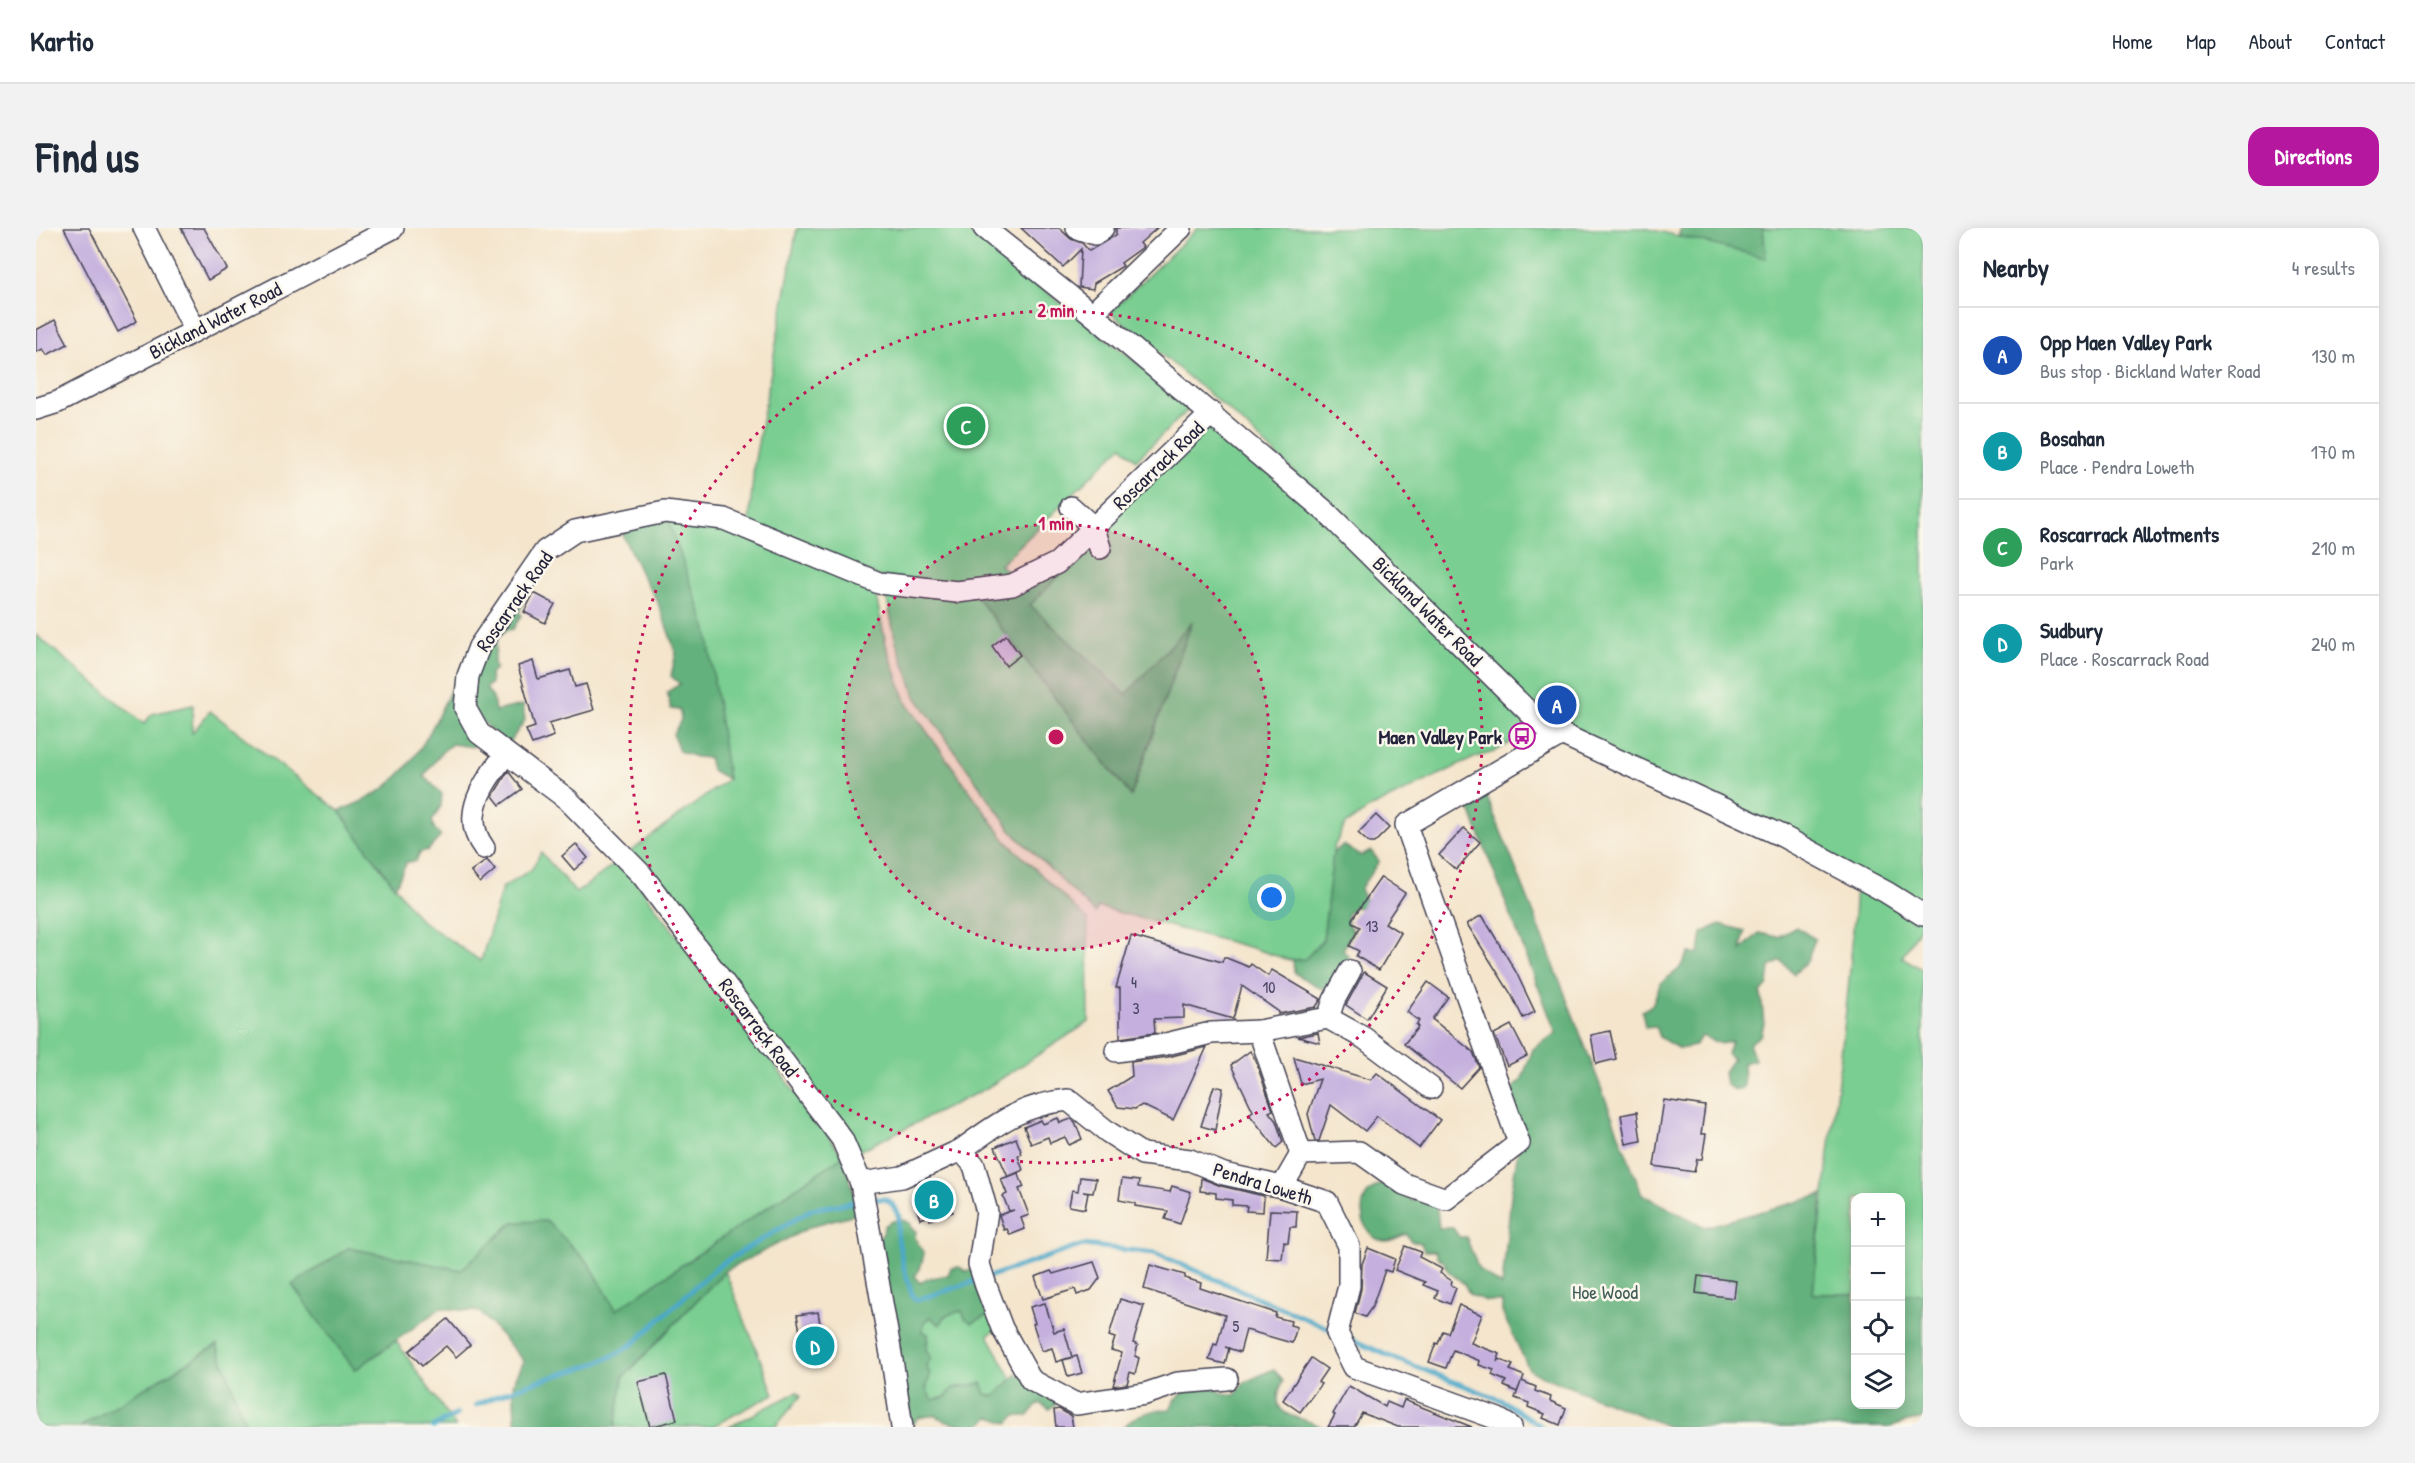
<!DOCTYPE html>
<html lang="en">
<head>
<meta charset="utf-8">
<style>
  :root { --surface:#fff; --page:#f2f2f3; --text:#1f2937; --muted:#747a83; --line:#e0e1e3; --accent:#b5179e }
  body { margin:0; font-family:"Patrick Hand",sans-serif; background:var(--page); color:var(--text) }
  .controls { position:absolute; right:18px; bottom:18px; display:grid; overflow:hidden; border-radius:12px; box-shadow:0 3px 15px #0003 }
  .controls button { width:54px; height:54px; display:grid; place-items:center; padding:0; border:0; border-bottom:2px solid var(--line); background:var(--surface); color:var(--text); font:30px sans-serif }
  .you { position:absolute; left:1236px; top:670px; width:21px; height:21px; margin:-15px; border:4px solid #fff; border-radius:50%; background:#1a73e8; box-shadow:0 0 0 9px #1a73e833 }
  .badge { display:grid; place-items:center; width:39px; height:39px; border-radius:50%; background:var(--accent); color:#fff; font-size:20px; font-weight:700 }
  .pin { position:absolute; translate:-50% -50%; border:3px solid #fff; box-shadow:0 2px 6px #0006 }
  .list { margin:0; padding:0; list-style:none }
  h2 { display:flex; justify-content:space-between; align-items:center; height:78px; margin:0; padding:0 24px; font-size:26px }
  h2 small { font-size:20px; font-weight:400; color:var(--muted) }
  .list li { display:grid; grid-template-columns:39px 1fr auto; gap:18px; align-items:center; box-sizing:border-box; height:96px; padding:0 24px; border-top:2px solid var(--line) }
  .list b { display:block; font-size:22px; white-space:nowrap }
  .list p { margin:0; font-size:20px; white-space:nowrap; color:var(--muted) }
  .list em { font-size:20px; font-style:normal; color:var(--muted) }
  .icon { flex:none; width:33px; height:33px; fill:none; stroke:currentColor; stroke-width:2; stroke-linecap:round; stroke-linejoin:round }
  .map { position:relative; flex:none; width:1887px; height:1199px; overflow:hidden; border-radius:18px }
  header { display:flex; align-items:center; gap:36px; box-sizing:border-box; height:84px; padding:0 30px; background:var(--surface); border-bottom:2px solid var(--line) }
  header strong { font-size:28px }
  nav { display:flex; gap:33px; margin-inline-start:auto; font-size:21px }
  .intro { display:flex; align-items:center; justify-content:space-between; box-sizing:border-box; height:144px; padding:0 36px }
  h1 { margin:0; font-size:42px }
  .button { padding:15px 27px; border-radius:18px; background:var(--accent); color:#fff; font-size:21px; font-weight:700 }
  main { display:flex; gap:36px; padding:0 36px }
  aside { flex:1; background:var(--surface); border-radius:18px; box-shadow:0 3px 15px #0003 }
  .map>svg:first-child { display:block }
  .green { fill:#7ace91; stroke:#4e7866; stroke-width:1.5 }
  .forest { fill:#63b17b; stroke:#426a5b; stroke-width:1.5 }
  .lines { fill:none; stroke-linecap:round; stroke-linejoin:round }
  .stream { stroke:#4aa8c9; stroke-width:5 }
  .building { fill:#c4afde }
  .minor-casing { stroke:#423f51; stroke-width:24 }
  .minor { stroke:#fff; stroke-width:21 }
  .ring { fill:none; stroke:#c2185b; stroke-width:3; stroke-dasharray:3 6 }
  .labels { text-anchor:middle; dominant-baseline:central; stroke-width:5; stroke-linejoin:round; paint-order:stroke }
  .number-label { font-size:16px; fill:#4a4564 }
  .street-label { font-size:20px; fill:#22223b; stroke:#fbf7ec }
  .poi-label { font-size:20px; font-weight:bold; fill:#22223b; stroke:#fbf7ec; text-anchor:end }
  .park-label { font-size:20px; fill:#415e59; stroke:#fbf7ec }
  .centre { fill:#c2185b; stroke:#fbf7ec; stroke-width:3 }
  .ring-label { font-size:18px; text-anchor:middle; font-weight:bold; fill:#c2185b; stroke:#fbf7ec; stroke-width:5; stroke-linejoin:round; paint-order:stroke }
</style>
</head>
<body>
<header>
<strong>Kartio</strong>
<nav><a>Home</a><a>Map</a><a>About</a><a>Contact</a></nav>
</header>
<div class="intro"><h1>Find us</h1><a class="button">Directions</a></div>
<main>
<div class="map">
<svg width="1887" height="1199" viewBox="0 0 1887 1199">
  <rect width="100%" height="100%" fill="#fbf7ec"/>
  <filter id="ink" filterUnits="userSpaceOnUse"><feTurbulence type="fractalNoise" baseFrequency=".0167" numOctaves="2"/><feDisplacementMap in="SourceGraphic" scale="12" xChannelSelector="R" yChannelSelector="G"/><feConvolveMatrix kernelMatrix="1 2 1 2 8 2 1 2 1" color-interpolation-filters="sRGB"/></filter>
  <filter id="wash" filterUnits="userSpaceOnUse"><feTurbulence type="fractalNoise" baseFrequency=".008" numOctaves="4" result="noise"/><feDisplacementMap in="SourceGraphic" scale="24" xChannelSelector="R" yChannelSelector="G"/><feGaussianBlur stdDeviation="1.35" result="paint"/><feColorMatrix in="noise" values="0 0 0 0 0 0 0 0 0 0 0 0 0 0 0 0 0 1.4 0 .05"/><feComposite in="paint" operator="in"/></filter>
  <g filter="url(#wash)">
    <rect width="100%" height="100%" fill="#f4e5cc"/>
    <g class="green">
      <path d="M761 0H929L1156 178 1100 232 1086 218 964 337 979 350 922 357 844 349 713 296 718 237Z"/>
      <path d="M1162 0H1609L1729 29 1727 0H1887V687L1506 497 1255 241 1195 184 1074 84Z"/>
      <path d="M1175 192 1287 286 1504 497 1458 524 1440 529 1334 580 1309 597 1298 619 1287 712 1269 732H1253L1216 720 1062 679 1059 685 978 606 880 469 860 414 849 361 940 368 1095 568 1155 396 1090 468 994 377 1048 322 1076 319 1066 298Z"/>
      <path d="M632 292 686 299 839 363 850 417 871 476 970 613 1052 692 1053 794 949 861 821 924 593 625 692 551Z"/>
      <path d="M0 407 108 496 116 486 157 477 156 505 174 483 303 583 383 691 445 733 466 660 496 641 505 624 540 665 584 632 807 928 580 1082 554 1037 477 994 425 1042 312 1020 319 1142 360 1113 420 1199H211L181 1117 44 1199H0Z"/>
      <path d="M1820 653 1887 693 1866 729 1887 742V1066H1865L1864 970H1820L1819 1066H1777C1790 928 1814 791 1820 653Z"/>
      <path d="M689 1043 738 1166 675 1199H579L587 1150Z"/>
      <path d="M926 1083 936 1095 954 1086 964 1100 952 1107 976 1151 958 1169 950 1166 896 1172 890 1161 894 1147 890 1137 892 1106 887 1104 888 1094 894 1089Z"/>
      <path d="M761 1164 765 1168 739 1199H693Z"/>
    </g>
    <g class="forest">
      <path d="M1645 0H1727L1730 30 1642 8Z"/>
      <path d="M631 289 671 402 692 551 675 542 673 530 660 529 643 523 637 506 645 492 644 482 635 481 631 464 644 456 635 448 640 425 621 372 605 346 583 299Z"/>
      <path d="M1035 336 994 377 1090 467 1156 394 1095 568 940 368Z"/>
      <path d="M482 368 489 372 483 384 485 388 477 401 471 402 461 411 458 436 460 440 454 446 455 455 450 460 457 470 459 483 487 477 489 492 470 520 433 478 437 449Z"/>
      <path d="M440 416 428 447 444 511 437 519 416 516 406 524 388 548 406 566 405 578 396 593 398 600 405 608 392 622 384 624 380 633 371 634 359 659 303 583C320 576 338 569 352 557 386 529 401 490 419 452 425 440 433 428 440 416Z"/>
      <path d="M1447 559 1500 691 1606 966 1669 999 1786 967 1777 1066H1819L1820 1176H1864L1865 1066H1887V1190L1853 1199H1633L1494 1143 1466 1084V1074L1450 1073 1434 1067 1428 1056 1412 1043 1408 1034 1401 1029 1399 1023H1388L1385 1015 1375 1013 1370 1006C1364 1008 1357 1012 1352 1013 1330 1014 1320 985 1330 968 1332 964 1340 959 1345 956H1357L1376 973 1385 969 1400 972 1403 1000H1417L1423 1009H1430L1443 1042 1466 1058 1475 967 1483 915 1467 870 1485 853 1497 821 1520 805 1429 569Z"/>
      <path d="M1307 617 1325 628 1335 623 1343 633 1324 661 1329 672 1326 680 1318 679 1310 688 1312 696 1317 703 1307 722 1316 733 1299 755 1286 761 1258 745 1257 732 1269 731 1287 712 1297 625Z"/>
      <path d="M1684 696 1709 703 1705 722 1723 705 1742 709 1760 699 1779 711 1771 733 1758 746 1745 733 1734 739 1732 757 1725 765 1728 796 1725 807 1713 816 1719 832 1707 835 1708 859 1699 863 1690 856 1688 844 1697 831 1691 826 1695 813 1685 816 1666 808 1658 818 1643 821 1623 809 1619 798 1609 799 1606 783 1616 777 1625 755 1643 741 1653 725H1663L1666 705Z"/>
      <path d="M807 928 824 985 778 997 689 1043 587 1149 579 1199H480L477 1156 488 1133 444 1084 405 1080 319 1142 256 1057 312 1020 425 1042 478 994 511 993 554 1037 580 1082Z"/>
      <path d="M867 992 875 996V1000L880 1003 879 1010 888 1026 884 1041 879 1048 884 1055 891 1051 912 1047 915 1040 923 1039 931 1044 936 1041 954 1086 936 1095 929 1090 926 1083 910 1087 904 1097 894 1089 888 1094 887 1104 892 1106 890 1122 895 1131 890 1137 894 1147 890 1161 896 1172 910 1169 917 1160 946 1155 950 1166 958 1169 980 1147 990 1148 1022 1174 1013 1181 1003 1175 991 1188H979L972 1195 954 1189 943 1198H930L911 1194 899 1187 882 1190 875 1199 843 1009 847 1006 848 998 857 993Z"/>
      <path d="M181 1117 209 1195 201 1199H44Z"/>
      <path d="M1238 1141 1247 1153C1229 1193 1262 1185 1286 1199H1088C1099 1185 1117 1182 1134 1181 1145 1161 1152 1162 1174 1158L1187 1165 1199 1167 1209 1154Z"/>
    </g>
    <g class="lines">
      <g class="stream">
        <path d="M838 971H850L856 976 863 988 861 1006 868 1041 877 1069 881 1072 943 1052"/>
        <path d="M952 1049 1047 1017 1119 1025 1296 1102"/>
        <path d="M1310 1109 1355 1129 1465 1172 1506 1199"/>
        <path d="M440 1177C460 1168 481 1160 502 1153 536 1143 569 1136 598 1115L682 1038 776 981 818 974"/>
        <path d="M397 1199 421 1186"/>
      </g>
    </g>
    <g id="blocks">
      <g class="building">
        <path d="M28 0H53L101 93 82 104Z"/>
        <path d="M145 0H168L191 41 172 52Z"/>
        <path d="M985 0H1023L1035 11 1046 15 1053 23 1080 7V0H1121L1104 15 1107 19 1085 35 1087 38 1058 55 1057 61 1043 59 1045 21 1027 39Z"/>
        <path d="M19 92 32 116 11 127 7 121 0 124V102Z"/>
        <path d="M498 365 519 376 509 395 488 384Z"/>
        <path d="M970 407 984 427 970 438 956 418Z"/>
        <path d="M497 433 502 451 534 442 539 459 550 456 558 482 513 495 518 508 496 516 490 502 499 499 482 438Z"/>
        <path d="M472 543 486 561 464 577 457 568Z"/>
        <path d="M1340 587 1353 600 1338 615H1333L1322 605Z"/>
        <path d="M1428 600 1444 614 1420 642 1403 627Z"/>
        <path d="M540 616 552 630 538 642 526 628Z"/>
        <path d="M451 632 459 642 444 655 435 644Z"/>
        <path d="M1345 649 1369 665 1349 695 1365 705 1343 742 1320 728 1323 723 1313 718 1324 699 1316 695V691Z"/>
        <path d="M1446 687 1480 744 1499 784 1487 790 1475 766 1431 696Z"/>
        <path d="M1095 708 1186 734 1188 729 1213 739 1215 736 1232 748 1236 742 1285 771 1280 779 1242 786 1243 784 1206 758 1197 791 1148 777V790L1118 791 1119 805 1084 810V760H1080Z"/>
        <path d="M1328 744 1351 758 1331 791 1310 777Z"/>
        <path d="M1392 754 1412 769 1396 791 1437 824 1443 839 1424 860 1368 816 1382 799 1380 797 1383 793 1371 784Z"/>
        <path d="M1475 797 1491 828 1471 838 1458 806Z"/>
        <path d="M1574 803 1580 831 1560 836 1555 807Z"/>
        <path d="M1282 805 1284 815 1262 809Z"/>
        <path d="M1171 819 1137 892 1106 877 1099 881 1082 879 1072 863 1096 848 1095 834 1132 829Z"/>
        <path d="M1214 823 1218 829 1237 882 1233 884 1240 893 1247 914 1240 920 1213 886 1217 883 1195 837Z"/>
        <path d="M1258 829 1335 852 1341 845 1404 892 1383 920 1341 888 1329 903 1295 877 1283 913H1279L1272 886 1284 851 1265 856Z"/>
        <path d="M1178 858 1187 860 1179 902 1165 898Z"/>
        <path d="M1628 872 1669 878 1665 906H1670L1666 931H1661L1658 944 1618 938Z"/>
        <path d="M1601 884 1605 913 1590 916 1585 887Z"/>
        <path d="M1022 890 1024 895 1035 891 1039 894 1046 911 1033 917 1029 909 1014 915 1012 909 995 916 988 899 1005 892 1007 896Z"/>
        <path d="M980 910 986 926 982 928 987 942 972 949 959 919Z"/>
        <path d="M982 945 988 959 983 961 993 987 985 990 989 1001 974 1007 971 1001 968 1002 963 987 978 982 973 983 967 968 971 966 965 951Z"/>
        <path d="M1044 949 1060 951 1057 965 1047 964 1052 965 1049 981 1033 978 1036 962 1042 963Z"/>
        <path d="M1165 950 1185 958 1228 968 1227 984 1210 983 1211 978 1196 977V972L1180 970V965L1164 963Z"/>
        <path d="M1086 951 1103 953 1102 959 1134 964 1136 958 1155 964 1144 996 1129 991 1132 983 1099 978V975L1083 972Z"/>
        <path d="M896 954 899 963 909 960 917 984 894 992 893 988 884 991 878 973 887 970 883 958Z"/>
        <path d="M1234 982 1261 983 1260 999H1254L1252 1015 1248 1014 1246 1031 1230 1030Z"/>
        <path d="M1369 1018 1385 1024 1383 1029 1406 1041 1404 1045 1416 1053 1415 1057 1420 1060 1414 1076 1399 1070 1402 1063 1387 1057 1389 1054 1359 1042Z"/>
        <path d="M1332 1020 1359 1031 1355 1044 1349 1042 1336 1079 1329 1089 1319 1085 1325 1061 1326 1036Z"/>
        <path d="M1058 1034 1064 1050 1055 1062 1041 1067 1039 1061 1007 1071 999 1049 1015 1043 1017 1046Z"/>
        <path d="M1114 1037 1149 1047V1050L1165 1055 1164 1060 1240 1085 1239 1089 1255 1093 1254 1097 1261 1099 1256 1115 1210 1102 1204 1124 1189 1119 1193 1120 1189 1136 1173 1132 1178 1116 1181 1117 1189 1087 1108 1061Z"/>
        <path d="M1662 1048 1700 1053 1698 1070 1660 1065Z"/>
        <path d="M1084 1071 1108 1078 1097 1115 1102 1117 1099 1128 1103 1130 1099 1146 1094 1144 1091 1156 1077 1158 1086 1125 1075 1122 1079 1110 1073 1108Z"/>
        <path d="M1009 1075 1018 1104 1028 1101 1036 1129 1020 1134 1016 1120 1006 1123 997 1096 999 1095 994 1079Z"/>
        <path d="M1423 1077 1446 1087 1435 1115 1464 1126 1461 1134 1462 1131 1477 1137 1474 1142 1488 1148 1486 1153 1500 1159 1499 1163 1515 1169 1514 1173 1530 1180 1524 1197 1507 1190 1509 1186 1492 1179 1493 1175 1479 1170 1485 1154 1481 1164 1468 1158 1470 1153 1456 1147 1458 1142 1443 1137 1444 1133 1417 1122 1410 1140 1393 1134 1400 1115 1402 1116 1407 1103 1412 1105Z"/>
        <path d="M782 1084 786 1107H791L794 1128 769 1132 761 1087Z"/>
        <path d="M412 1091 434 1117 420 1129 410 1118 386 1138 373 1123Z"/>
        <path d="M1041 1128 1046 1145 1032 1149 1027 1132Z"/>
        <path d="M1275 1130 1291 1141 1282 1154 1285 1156 1264 1184 1247 1172Z"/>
        <path d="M630 1147 641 1192 614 1199 602 1154Z"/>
        <path d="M1313 1158 1349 1179 1351 1174 1365 1180 1368 1172 1436 1199H1362L1326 1185 1318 1199H1292L1299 1187 1297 1186Z"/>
        <path d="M1023 1181 1035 1188 1037 1199H1020L1018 1182Z"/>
      </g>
    </g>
  </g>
  <g filter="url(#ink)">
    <use href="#blocks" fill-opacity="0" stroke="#423f51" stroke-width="1.5"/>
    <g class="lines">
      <g class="minor-casing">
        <g id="minor">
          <path d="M108 0 159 102"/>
          <path d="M948 0 1056 86 1289 283 1506 497 1746 608 1850 664 1887 687"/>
          <path d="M1041 0 1059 6 1067 0"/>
          <path d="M1056 86 1145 0"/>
          <path d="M0 181 22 174 357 0"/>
          <path d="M1035 279 1058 300 1064 320"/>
          <path d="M448 620C423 587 449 552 470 526"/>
          <path d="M1292 790 1298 772 1314 743"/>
          <path d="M1223 803 1292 790 1328 810 1395 860"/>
          <path d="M1080 823 1130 816 1175 805 1223 803 1265 926"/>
          <path d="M925 922C962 895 985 877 1032 872L1072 904 1106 926 1154 932 1188 946 1246 959 1291 974 1313 1018V1058L1301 1105 1318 1139 1462 1191 1475 1199"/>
          <path d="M825 955 866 949 925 922 938 937 951 984 943 1036 950 1058 966 1100 995 1152 1040 1176 1109 1166 1142 1155 1191 1151"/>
          <path d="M1246 959 1265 926 1323 924 1368 956 1410 971 1483 915 1370 597 1526 506"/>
          <path d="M866 1199 857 1138 825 955 806 911 606 647 531 571 443 505 429 480 432 448 443 419 509 323 539 303 629 284 688 291 843 355 921 364 976 357 1021 335 1176 185"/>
        </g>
      </g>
      <use href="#minor" class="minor"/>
    </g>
  </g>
  <circle cx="1020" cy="509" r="213" fill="#c2185b" fill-opacity=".12"/>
  <g class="ring">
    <circle cx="1020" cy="509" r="213"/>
    <circle cx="1020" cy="509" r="426"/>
  </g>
  <defs>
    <g id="bus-ring" transform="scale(1.35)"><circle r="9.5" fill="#fbf7ec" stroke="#b5179e" stroke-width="1.5"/><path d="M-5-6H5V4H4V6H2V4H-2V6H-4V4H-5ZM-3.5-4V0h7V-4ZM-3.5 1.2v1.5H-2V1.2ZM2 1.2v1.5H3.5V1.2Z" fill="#b5179e"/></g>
  </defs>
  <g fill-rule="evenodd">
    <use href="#bus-ring" x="1486" y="508"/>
  </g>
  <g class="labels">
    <g class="number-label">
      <text x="1336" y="698">13</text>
      <text x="1098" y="754">4</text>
      <text x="1233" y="759">10</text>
      <text x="1100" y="780">3</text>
      <text x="1200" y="1098">5</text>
    </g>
    <g class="street-label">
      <text transform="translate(179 92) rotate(-27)">Bickland Water Road</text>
      <text transform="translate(1122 237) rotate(-44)">Roscarrack Road</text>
      <text transform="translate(478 373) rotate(-55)">Roscarrack Road</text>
      <text transform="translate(1392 383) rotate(45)">Bickland Water Road</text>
      <text transform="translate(723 799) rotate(53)">Roscarrack Road</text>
      <text transform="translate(1227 955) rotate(17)">Pendra Loweth</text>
    </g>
    <g class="poi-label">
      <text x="1466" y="508">Maen Valley Park</text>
    </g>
    <g class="park-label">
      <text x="1569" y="1063">Hoe Wood</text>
    </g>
  </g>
  <circle cx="1020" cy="509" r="9" class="centre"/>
  <g class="ring-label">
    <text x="1020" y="89">2 min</text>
    <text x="1020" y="302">1 min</text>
  </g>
</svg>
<div class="controls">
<button>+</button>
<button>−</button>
<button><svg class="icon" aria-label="locate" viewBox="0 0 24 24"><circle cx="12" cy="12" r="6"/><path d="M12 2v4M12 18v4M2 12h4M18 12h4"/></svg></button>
<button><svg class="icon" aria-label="layers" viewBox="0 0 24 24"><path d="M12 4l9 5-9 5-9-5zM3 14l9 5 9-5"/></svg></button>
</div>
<div class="you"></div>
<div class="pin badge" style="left:1521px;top:477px;background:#1a4fb4">A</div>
<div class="pin badge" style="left:898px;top:972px;background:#0f9aa8">B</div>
<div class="pin badge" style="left:930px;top:198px;background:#2e9e5b">C</div>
<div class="pin badge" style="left:779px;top:1118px;background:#0f9aa8">D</div>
</div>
<aside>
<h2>Nearby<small>4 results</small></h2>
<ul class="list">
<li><span class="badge" style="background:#1a4fb4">A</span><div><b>Opp Maen Valley Park</b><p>Bus stop · Bickland Water Road</p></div><em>130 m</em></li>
<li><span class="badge" style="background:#0f9aa8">B</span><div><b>Bosahan</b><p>Place · Pendra Loweth</p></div><em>170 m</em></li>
<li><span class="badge" style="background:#2e9e5b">C</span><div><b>Roscarrack Allotments</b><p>Park</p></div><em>210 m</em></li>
<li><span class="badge" style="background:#0f9aa8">D</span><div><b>Sudbury</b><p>Place · Roscarrack Road</p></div><em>240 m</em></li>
</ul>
</aside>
</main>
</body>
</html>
